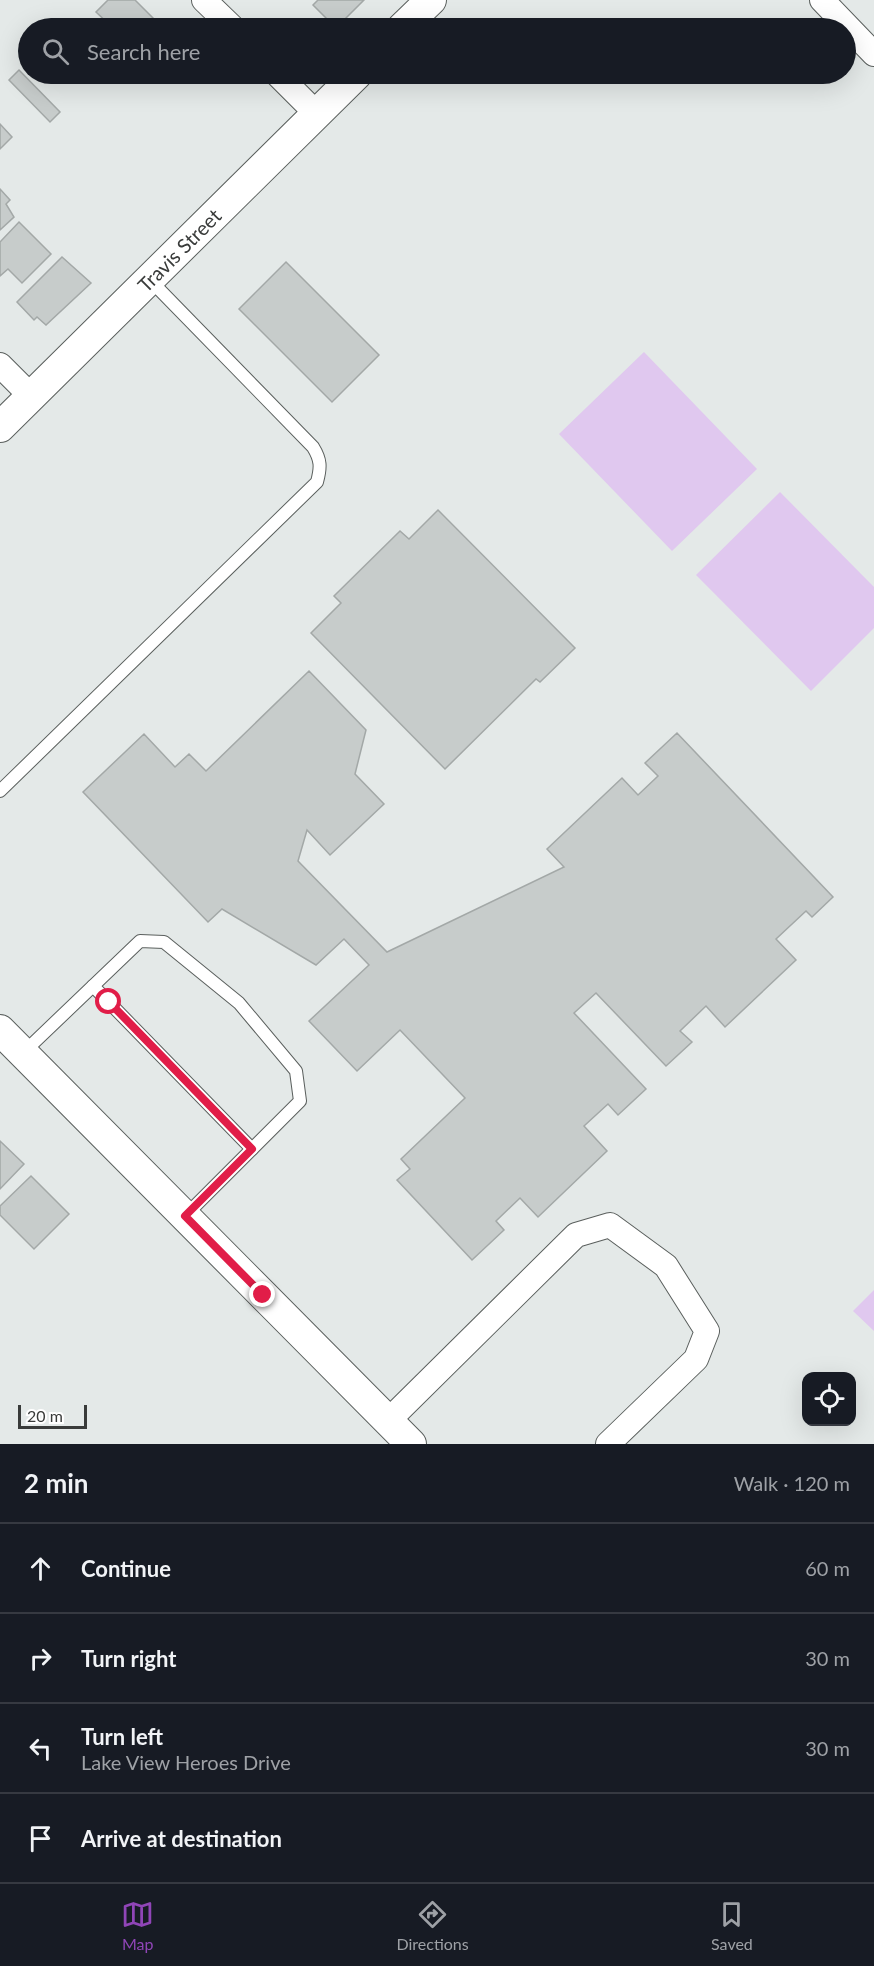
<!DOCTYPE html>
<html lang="en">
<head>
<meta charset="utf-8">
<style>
  :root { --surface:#171b24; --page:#20242c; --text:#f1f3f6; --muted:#9ea1a6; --line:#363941; --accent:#9045b7 }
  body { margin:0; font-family:Lato,sans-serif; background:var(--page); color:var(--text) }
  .controls { position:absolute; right:18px; bottom:18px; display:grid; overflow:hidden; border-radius:12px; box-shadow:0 6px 24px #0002 }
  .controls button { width:54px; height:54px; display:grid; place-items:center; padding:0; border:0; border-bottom:2px solid var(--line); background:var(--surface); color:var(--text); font:30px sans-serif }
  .scale { position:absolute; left:18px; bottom:15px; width:69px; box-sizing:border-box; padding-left:6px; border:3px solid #393b3a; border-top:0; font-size:16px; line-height:21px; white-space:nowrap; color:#393b3a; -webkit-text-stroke:4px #fff; paint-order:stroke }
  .stop { position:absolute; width:18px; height:18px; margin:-14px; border:4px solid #e11d48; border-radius:50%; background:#fff }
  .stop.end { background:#e11d48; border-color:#fff; box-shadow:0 2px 6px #0008 }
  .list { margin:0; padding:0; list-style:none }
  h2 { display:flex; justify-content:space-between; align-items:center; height:78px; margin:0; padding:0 24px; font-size:26px }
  h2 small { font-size:20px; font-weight:400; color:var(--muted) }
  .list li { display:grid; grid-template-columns:39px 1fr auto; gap:18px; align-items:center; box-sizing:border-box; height:90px; padding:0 24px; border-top:2px solid var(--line) }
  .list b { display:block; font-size:22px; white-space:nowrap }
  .list p { margin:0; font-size:20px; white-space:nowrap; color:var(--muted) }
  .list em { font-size:20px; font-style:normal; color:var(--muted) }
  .icon { flex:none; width:33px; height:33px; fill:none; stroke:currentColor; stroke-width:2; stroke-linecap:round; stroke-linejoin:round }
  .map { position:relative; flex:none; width:874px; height:1444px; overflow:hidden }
  .search { position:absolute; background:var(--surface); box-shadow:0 6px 24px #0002; left:18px; right:18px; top:18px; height:66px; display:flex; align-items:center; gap:15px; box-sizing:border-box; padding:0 21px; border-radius:33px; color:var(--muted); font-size:22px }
  .sheet { height:438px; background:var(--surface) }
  nav { display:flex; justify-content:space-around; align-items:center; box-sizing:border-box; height:84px; border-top:2px solid var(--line); background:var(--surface); font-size:16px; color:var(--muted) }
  nav a { display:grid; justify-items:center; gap:3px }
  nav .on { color:var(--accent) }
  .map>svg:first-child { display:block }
  .green { fill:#e0c8ef }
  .building { fill:#c7cccb; stroke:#a3a8a7; stroke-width:1.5 }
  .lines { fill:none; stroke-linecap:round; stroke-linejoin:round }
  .service-casing { stroke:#5a5f5d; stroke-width:14 }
  .minor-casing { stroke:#5a5f5d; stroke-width:26 }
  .tertiary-casing { stroke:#5a5f5d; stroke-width:32 }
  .service { stroke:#fff; stroke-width:12 }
  .minor { stroke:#fff; stroke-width:24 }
  .tertiary { stroke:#fff; stroke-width:30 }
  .route { stroke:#e11d48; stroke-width:8 }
  .labels { text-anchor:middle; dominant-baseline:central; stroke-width:4.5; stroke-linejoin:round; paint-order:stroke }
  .street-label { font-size:20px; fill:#393b3a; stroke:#fff }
</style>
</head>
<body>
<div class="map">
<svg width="874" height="1444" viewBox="0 0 874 1444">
  <rect width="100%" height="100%" fill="#e4e9e8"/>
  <g class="green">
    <path d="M644 352 757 469 672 551 559 434Z"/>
    <path d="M780 492 874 587V628L811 691 696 575Z"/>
    <path d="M874 1290V1331L853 1311Z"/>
  </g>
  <g class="building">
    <path d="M108 0H135L163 28H113L96 12Z"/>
    <path d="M318 0H364L336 28 313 5Z"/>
    <path d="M19 70 60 112 50 122 9 80Z"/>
    <path d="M0 124 12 137 0 149Z"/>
    <path d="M0 189 10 200 6 204 14 217 0 230Z"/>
    <path d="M19 222 51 254 22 283 8 269 0 276V242Z"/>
    <path d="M62 257 91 283 46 325 37 317 34 320 17 302Z"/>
    <path d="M286 262 379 355 332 402 239 309Z"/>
    <path d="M438 510 575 648 540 682 536 679 445 769 311 633 341 603 334 596 400 531 409 539Z"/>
    <path d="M309 671 366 730 355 774 384 804 330 855 307 830 298 861 387 952 564 867 547 849 622 778 638 795 658 776 645 763 677 733 833 897 812 917 806 911 776 939 796 960 725 1027 706 1006 680 1031 692 1042 666 1066 596 993 574 1013 646 1089 618 1115 608 1104 584 1126 607 1151 538 1217 520 1198 496 1221 504 1230 472 1260 397 1180 410 1169 401 1159 465 1098 400 1030 357 1071 309 1021 369 965 344 939 316 965 222 909 208 922 83 792 144 734 175 767 189 754 206 771Z"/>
    <path d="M0 1141 24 1164 0 1189Z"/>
    <path d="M31 1176 69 1214 34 1249 0 1215V1206Z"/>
  </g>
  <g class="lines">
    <g class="service-casing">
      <g id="service">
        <path d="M0 791 317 482C321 467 321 460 313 447L150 280"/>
        <path d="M93 986 252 1149"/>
        <path d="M23 1053 140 941 164 942 239 1003 296 1071 300 1101 185 1216"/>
      </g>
    </g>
    <g class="minor-casing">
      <g id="minor">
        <path d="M204 0 233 28"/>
        <path d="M822 0 874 54"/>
        <path d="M277 74 317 114"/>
        <path d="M0 365 31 396"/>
        <path d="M388 1421 576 1235 610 1225 666 1266 707 1331 696 1359 608 1444"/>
      </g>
    </g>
    <g class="tertiary-casing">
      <g id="tertiary">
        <path d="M402 28 431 0"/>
        <path d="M0 427 357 74"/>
        <path d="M0 1030 411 1444"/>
      </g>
    </g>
    <use href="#service" class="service"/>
    <use href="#minor" class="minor"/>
    <use href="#tertiary" class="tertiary"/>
  </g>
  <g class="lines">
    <path class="route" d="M109 1002 252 1149 185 1216 263 1295"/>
  </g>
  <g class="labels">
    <g class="street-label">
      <text transform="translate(179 250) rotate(-45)">Travis Street</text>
    </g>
  </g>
</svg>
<div class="controls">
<button><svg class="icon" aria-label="locate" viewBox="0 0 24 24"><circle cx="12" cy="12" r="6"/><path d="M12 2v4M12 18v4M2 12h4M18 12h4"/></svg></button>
</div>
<div class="scale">20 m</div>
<div class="stop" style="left:109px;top:1002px"></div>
<div class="stop end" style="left:263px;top:1295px"></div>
<div class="search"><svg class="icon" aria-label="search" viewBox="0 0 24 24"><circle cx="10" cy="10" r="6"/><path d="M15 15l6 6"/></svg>Search here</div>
</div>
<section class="sheet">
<h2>2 min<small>Walk · 120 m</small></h2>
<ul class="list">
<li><svg class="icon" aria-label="ahead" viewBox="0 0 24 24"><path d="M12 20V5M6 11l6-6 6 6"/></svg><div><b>Continue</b></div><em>60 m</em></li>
<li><svg class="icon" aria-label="right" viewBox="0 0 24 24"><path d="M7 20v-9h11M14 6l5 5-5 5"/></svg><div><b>Turn right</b></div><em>30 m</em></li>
<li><svg class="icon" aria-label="left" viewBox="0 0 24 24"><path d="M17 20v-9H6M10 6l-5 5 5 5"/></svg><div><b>Turn left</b><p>Lake View Heroes Drive</p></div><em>30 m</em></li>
<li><svg class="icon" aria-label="arrive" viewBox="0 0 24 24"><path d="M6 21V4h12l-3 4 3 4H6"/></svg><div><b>Arrive at destination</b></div></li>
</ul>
</section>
<nav>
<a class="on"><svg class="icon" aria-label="map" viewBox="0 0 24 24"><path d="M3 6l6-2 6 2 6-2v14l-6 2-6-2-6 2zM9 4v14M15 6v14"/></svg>Map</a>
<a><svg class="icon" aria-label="directions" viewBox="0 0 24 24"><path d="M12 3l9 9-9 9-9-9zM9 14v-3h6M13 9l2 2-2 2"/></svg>Directions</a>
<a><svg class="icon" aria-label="saved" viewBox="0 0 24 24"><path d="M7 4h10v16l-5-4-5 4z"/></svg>Saved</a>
</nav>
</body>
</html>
